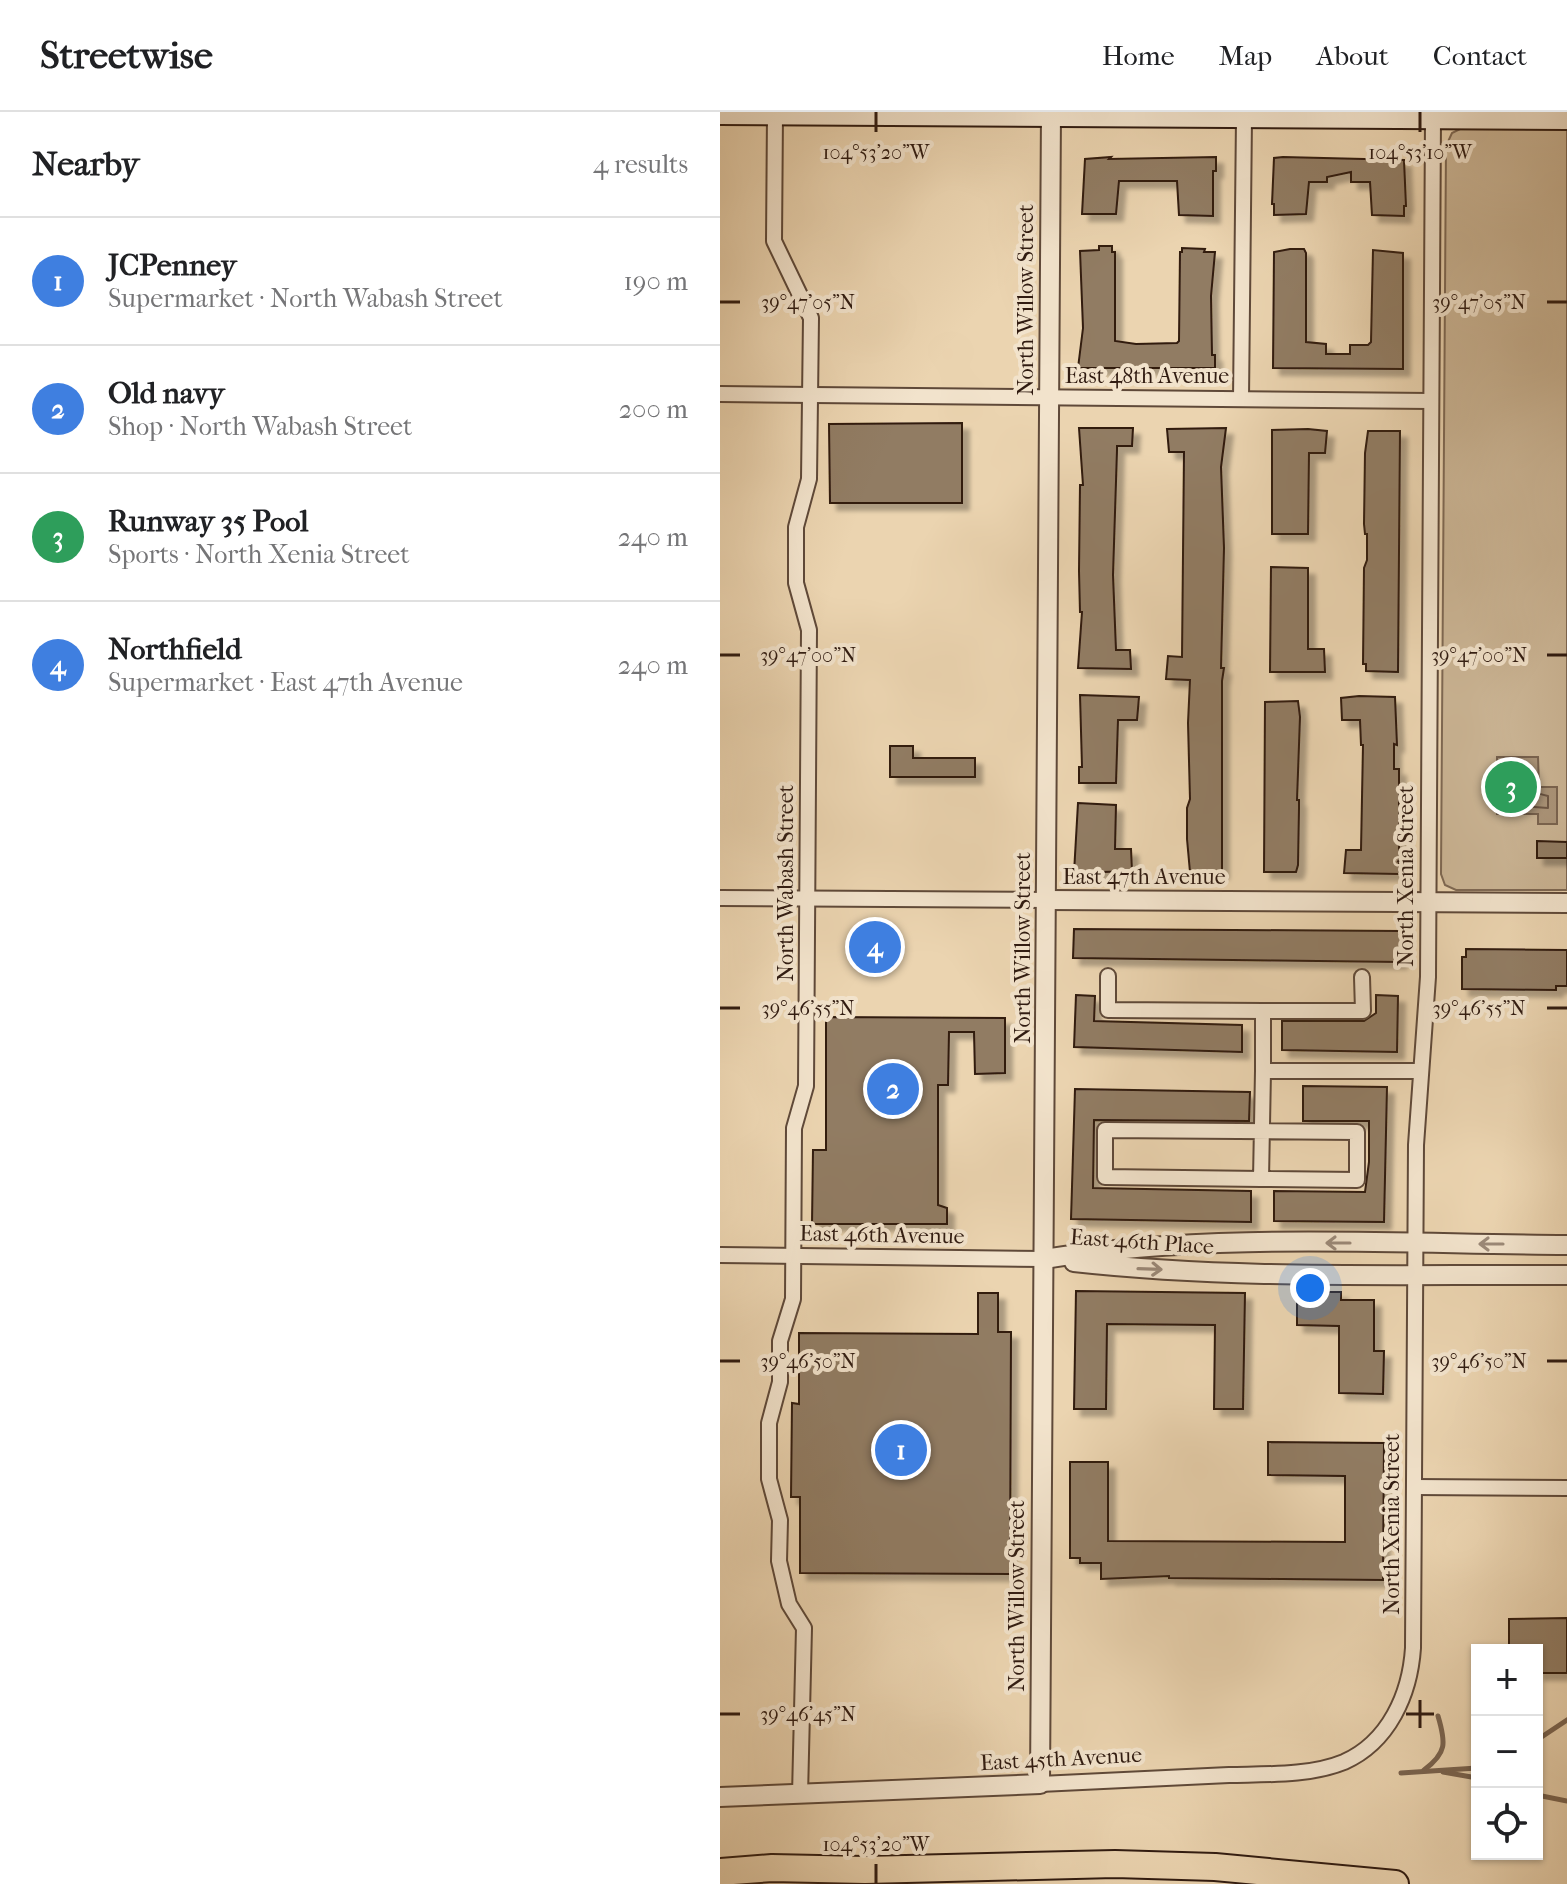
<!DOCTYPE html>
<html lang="en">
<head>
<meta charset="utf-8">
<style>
  :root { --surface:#fff; --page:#f6f6f6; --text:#202124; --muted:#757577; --line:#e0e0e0; --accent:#d93025 }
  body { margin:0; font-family:"IM FELL French Canon",serif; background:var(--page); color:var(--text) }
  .controls { position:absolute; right:24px; bottom:24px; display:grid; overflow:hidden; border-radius:0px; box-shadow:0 2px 6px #0004 }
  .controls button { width:72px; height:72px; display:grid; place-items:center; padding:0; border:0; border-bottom:2px solid var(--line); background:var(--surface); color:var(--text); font:40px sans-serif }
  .you { position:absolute; left:590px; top:1176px; width:28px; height:28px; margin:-20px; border:6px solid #fff; border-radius:50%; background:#1a73e8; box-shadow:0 0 0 12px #1a73e833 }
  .badge { display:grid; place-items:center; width:52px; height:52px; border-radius:50%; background:var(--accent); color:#fff; font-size:26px; font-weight:700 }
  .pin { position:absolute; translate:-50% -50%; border:4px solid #fff; box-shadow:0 2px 8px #0006 }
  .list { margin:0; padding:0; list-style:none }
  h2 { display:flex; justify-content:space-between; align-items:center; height:104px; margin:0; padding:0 32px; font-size:34px }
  h2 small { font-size:26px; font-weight:400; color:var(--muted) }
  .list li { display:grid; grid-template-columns:52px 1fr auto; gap:24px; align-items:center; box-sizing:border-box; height:128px; padding:0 32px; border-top:2px solid var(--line) }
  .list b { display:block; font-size:30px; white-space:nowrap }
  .list p { margin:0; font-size:26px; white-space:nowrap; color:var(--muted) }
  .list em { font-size:26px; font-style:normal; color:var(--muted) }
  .icon { flex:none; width:44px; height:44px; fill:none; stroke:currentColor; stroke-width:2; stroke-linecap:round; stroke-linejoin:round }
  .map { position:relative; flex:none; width:847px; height:1772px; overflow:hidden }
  header { display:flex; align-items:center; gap:48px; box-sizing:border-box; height:112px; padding:0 40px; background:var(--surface); border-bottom:2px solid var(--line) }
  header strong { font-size:38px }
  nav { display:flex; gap:44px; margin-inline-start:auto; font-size:28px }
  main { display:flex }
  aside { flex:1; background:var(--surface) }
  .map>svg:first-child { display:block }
  .green { fill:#cbb595; stroke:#7e6853; stroke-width:2 }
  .water { fill:#ab957a; stroke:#7a6450; stroke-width:2 }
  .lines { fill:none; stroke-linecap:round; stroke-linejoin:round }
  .shore { stroke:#6e5846; stroke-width:2 }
  .stream { stroke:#7a6450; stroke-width:5 }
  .building { fill:#917b64; stroke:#301b11; stroke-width:2; filter:url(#shadow) }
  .minor-casing { stroke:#5f4939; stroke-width:18 }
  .tertiary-casing { stroke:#5f4939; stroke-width:22 }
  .secondary-casing { stroke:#301b11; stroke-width:24 }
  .motorway-casing { stroke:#301b11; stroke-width:30 }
  .minor { stroke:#f2e3cc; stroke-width:14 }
  .tertiary { stroke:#f2e3cc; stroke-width:18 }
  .secondary { stroke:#f2e3cc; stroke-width:20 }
  .motorway { stroke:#ebd4b0; stroke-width:26 }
  .oneway { stroke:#9b8978 }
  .ticks { fill:none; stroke:#301b11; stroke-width:3 }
  .labels { text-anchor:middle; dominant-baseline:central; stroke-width:8; stroke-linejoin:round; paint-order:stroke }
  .street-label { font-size:22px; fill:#301b11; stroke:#f2e3cc }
  .ticks-label { font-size:20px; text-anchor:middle; fill:#301b11; stroke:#f2e3cc; stroke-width:8; stroke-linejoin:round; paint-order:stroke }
</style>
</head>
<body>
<header>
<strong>Streetwise</strong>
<nav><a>Home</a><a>Map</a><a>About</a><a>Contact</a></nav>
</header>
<main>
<aside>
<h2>Nearby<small>4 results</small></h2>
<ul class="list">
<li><span class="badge" style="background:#3f7fe0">1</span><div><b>JCPenney</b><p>Supermarket · North Wabash Street</p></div><em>190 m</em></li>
<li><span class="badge" style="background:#3f7fe0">2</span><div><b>Old navy</b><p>Shop · North Wabash Street</p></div><em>200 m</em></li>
<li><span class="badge" style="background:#2e9e5b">3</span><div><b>Runway 35 Pool</b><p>Sports · North Xenia Street</p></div><em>240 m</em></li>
<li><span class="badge" style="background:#3f7fe0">4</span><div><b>Northfield</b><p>Supermarket · East 47th Avenue</p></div><em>240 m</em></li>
</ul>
</aside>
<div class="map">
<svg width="847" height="1772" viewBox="0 0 847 1772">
  <defs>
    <filter id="shadow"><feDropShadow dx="7" dy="7" stdDeviation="2" flood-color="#0004"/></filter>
  </defs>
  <rect width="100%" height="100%" fill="#ebd4b0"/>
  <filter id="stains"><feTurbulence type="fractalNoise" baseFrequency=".0025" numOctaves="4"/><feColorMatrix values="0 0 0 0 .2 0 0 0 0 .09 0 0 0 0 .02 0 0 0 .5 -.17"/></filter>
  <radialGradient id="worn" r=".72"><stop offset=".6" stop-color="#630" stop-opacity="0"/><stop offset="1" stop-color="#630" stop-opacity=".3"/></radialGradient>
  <path class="green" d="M744 15 847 16V778H736L725 773 721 762 726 34 732 21Z"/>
  <path class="water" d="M777 645H818L819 675H837V712H818V702H777Z"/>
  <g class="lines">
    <path class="shore" d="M788 654 809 655C813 674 804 679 828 684V696L786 693 785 657Z"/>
    <g class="stream">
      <path d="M817 1628 847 1608"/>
      <path d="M704 1658C727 1641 726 1631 718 1604"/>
      <path d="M723 1660 757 1666"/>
      <path d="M681 1661 757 1656"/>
      <path d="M817 1683 847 1689"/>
    </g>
  </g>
  <g class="building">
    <path d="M391 45 389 47 496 45V59H493V104L459 103 457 69H399L396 102H362L365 47Z"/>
    <path d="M563 45 684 48 686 94H684V104L652 103 650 70H631V60L607 65V70H589L586 102 554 103V92H552L554 46Z"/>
    <path d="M379 134H392V140H395V229L416 232 457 231 459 229 460 140H462V136L485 137 484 140H495L491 184 492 243H495V256H358L363 216 360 139 379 138Z"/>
    <path d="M570 137H584L586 141V230L606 232V242H630V233H648L651 230 653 138 683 141V257L553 256 554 140Z"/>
    <path d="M242 311V391H110L109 312Z"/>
    <path d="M359 316H413L412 334H397V338L393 463 396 538H410L411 557 358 556 362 500H360L359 459 360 373H363Z"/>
    <path d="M506 316 501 355 504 436 501 556H504L502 569V760H470L467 727V696L470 687 468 611 470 568 446 567 448 544 462 545 464 340H449L447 317Z"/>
    <path d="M588 317 607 319 605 341H589L588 422H552V318Z"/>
    <path d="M648 319H680L678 560 646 559V552H643L644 456 647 448V422H645L644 412 645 341Z"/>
    <path d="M551 455 588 456V537H604L605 560H550Z"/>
    <path d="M360 583 419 585 417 608H398L396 671H359V655H362Z"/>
    <path d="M639 584 675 585 677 633 674 632V657H679V762L624 761 626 738H641L643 633H641L640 608H622L621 586Z"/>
    <path d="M578 589 580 605 577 688H579V696L578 753 576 760H544L545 590Z"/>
    <path d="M170 634H193V646H255V665H170Z"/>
    <path d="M358 691 396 693 395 737H411L412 759 354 761Z"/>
    <path d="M817 729 847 730V746H817Z"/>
    <path d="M354 817 680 819V850L353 846Z"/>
    <path d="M746 837 847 838V874H836V878L742 877V845H746Z"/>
    <path d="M356 883 375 884 374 909 522 913V940L354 935Z"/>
    <path d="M656 883 678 884 677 940 562 938V909H644L656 901Z"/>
    <path d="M106 905 285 906V961L255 962 254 920H229L228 973H218V1093L227 1096V1112H92L93 1038H106Z"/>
    <path d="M583 974 667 975 664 1110 554 1109V1079L645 1080 649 1050V1009H583Z"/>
    <path d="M355 977 530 980 529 1009 374 1008 373 1076 531 1079V1110L351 1107Z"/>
    <path d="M356 1179 525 1181 523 1297H494L495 1213 387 1212 386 1297H354Z"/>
    <path d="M577 1180H621V1188H654V1239H664L663 1282 619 1281V1214L577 1213Z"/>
    <path d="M258 1181H278V1220H291L290 1462 80 1461V1385H71L72 1291 79 1292V1221L258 1222Z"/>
    <path d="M548 1330 664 1331 663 1468 449 1466V1464L381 1467V1451H360V1446H350V1350H388V1429L625 1430V1364L548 1363Z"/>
    <path d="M847 1506V1561H817V1538H789V1507Z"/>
  </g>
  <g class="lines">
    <g class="minor-casing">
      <g id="minor">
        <path d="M55 2 54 129 91 206 89 367 76 415V471L89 518 86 974 74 1016 73 1187 60 1229V1270L49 1311V1367L60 1408 59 1449 69 1492 84 1516 80 1683"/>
        <path d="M0 282 710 289"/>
        <path d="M521 287 524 6"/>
        <path d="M0 786 327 788"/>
        <path d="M388 864V898L543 899"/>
        <path d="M543 959V899H643L642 865"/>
        <path d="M541 1067 385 1065V1018L637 1020V1068L541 1067 543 959H701"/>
        <path d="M0 1143 324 1147"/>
        <path d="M694 1375 847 1376"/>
        <path d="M320 1672C383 1669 446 1666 509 1663 546 1662 590 1664 624 1650 669 1630 690 1582 693 1536L696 1033 708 865 713 6"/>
      </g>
    </g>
    <g class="tertiary-casing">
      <g id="tertiary">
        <path d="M327 788 847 791"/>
        <path d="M324 1147C493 1120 676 1132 847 1133"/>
        <path d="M354 1150C517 1168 683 1162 847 1163"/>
        <path d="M0 1685 320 1672 331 0"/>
      </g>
    </g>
    <g class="secondary-casing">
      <path id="secondary" d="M0 2 847 7"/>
    </g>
    <g class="motorway-casing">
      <path id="motorway" d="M0 1760 52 1756 145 1758 395 1752 495 1755 675 1772"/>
    </g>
    <use href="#minor" class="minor"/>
    <use href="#tertiary" class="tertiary"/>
    <use href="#secondary" class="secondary"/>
    <use href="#motorway" class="motorway"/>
  </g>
  <defs><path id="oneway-shaft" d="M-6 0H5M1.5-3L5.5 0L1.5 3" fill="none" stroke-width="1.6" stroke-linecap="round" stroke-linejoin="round" transform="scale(2)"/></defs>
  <g class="oneway">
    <use href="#oneway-shaft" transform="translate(618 1131) rotate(-180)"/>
    <use href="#oneway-shaft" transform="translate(771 1132) rotate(-180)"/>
    <use href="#oneway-shaft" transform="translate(430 1157) rotate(2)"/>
  </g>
  <path class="ticks" d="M156 0V20M700 0V20M0 190H20M827 190H847M0 543H20M827 543H847M0 896H20M827 896H847M0 1249H20M827 1249H847M700 1588V1616M0 1602H20M686 1602H714M156 1752V1772"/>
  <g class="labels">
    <g class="street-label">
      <text transform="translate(306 188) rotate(-90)">North Willow Street</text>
      <text x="427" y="264">East 48th Avenue</text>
      <text transform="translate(686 764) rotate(-90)">North Xenia Street</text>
      <text x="424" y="765">East 47th Avenue</text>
      <text transform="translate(66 771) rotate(-90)">North Wabash Street</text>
      <text transform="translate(303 836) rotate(-90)">North Willow Street</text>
      <text transform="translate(162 1123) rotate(1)">East 46th Avenue</text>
      <text transform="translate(422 1130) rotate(4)">East 46th Place</text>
      <text transform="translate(672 1412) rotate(-90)">North Xenia Street</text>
      <text transform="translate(297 1484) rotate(-90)">North Willow Street</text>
      <text transform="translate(341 1647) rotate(-3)">East 45th Avenue</text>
    </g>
  </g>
  <g class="ticks-label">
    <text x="156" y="47">104°53'20"W</text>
    <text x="700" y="47">104°53'10"W</text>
    <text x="88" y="197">39°47'05"N</text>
    <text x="759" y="197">39°47'05"N</text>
    <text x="88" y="550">39°47'00"N</text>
    <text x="759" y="550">39°47'00"N</text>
    <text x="88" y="903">39°46'55"N</text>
    <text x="759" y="903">39°46'55"N</text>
    <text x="88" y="1256">39°46'50"N</text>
    <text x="759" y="1256">39°46'50"N</text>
    <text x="88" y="1609">39°46'45"N</text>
    <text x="156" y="1739">104°53'20"W</text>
  </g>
  <rect width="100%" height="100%" filter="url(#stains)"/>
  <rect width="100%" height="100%" fill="url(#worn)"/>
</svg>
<div class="controls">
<button>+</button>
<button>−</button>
<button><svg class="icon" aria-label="locate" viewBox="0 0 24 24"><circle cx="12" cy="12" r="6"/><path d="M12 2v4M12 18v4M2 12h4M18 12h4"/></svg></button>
</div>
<div class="you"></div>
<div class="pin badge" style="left:181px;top:1338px;background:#3f7fe0">1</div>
<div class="pin badge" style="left:173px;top:977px;background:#3f7fe0">2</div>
<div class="pin badge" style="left:791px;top:675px;background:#2e9e5b">3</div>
<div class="pin badge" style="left:155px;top:835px;background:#3f7fe0">4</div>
</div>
</main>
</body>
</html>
